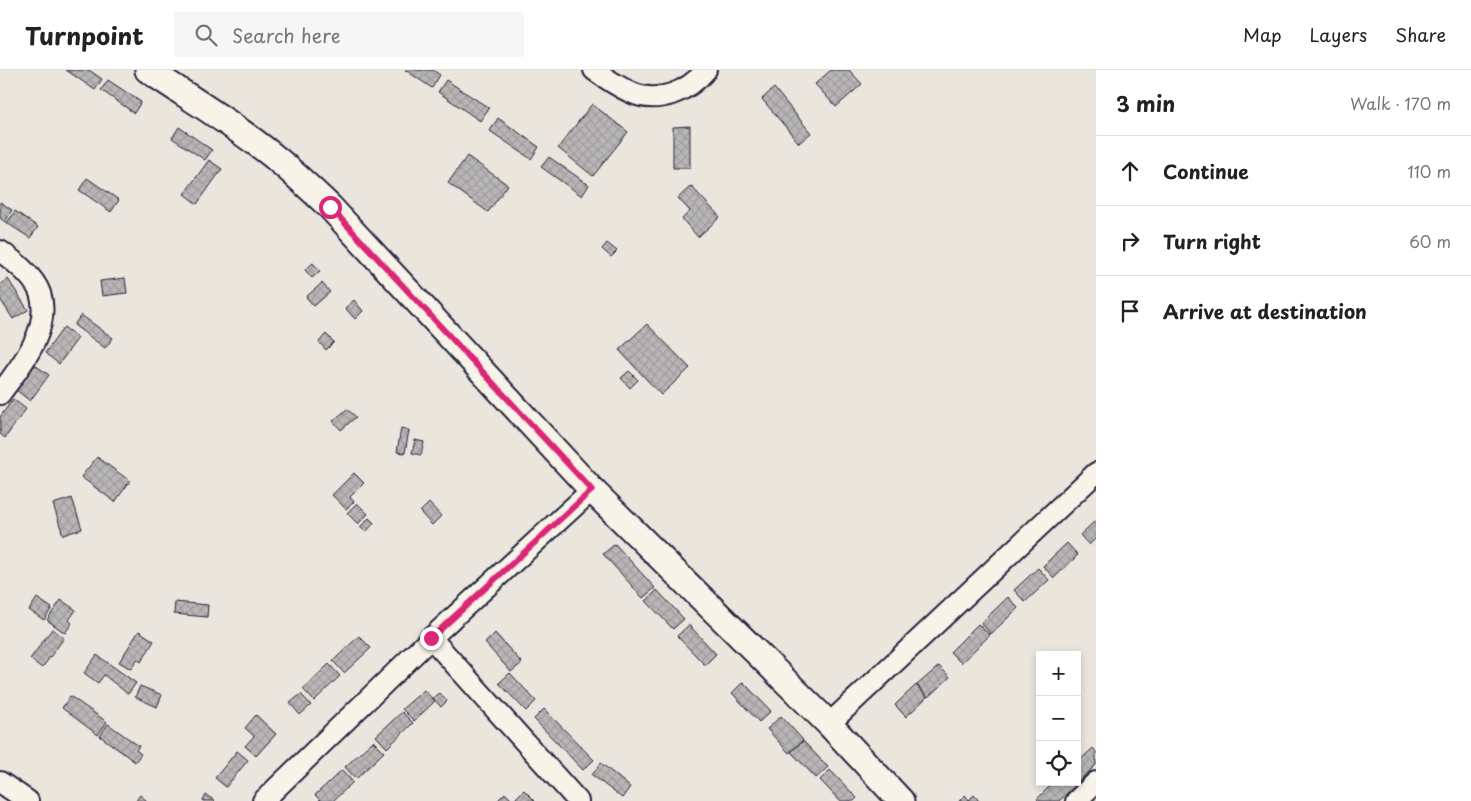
<!DOCTYPE html>
<html lang="en">
<head>
<meta charset="utf-8">
<style>
  :root { --surface:#fff; --page:#f6f6f6; --text:#222; --muted:#767676; --line:#e0e0e0 }
  body { margin:0; font-family:"Playpen Sans",sans-serif; background:var(--page); color:var(--text) }
  .controls { position:absolute; right:15px; bottom:15px; display:grid; overflow:hidden; border-radius:0px; box-shadow:0 2px 8px #0003 }
  .controls button { width:45px; height:45px; display:grid; place-items:center; padding:0; border:0; border-bottom:1px solid var(--line); background:var(--surface); color:var(--text); font:25px sans-serif }
  .stop { position:absolute; width:15px; height:15px; margin:-11px; border:4px solid #db2777; border-radius:50%; background:#fff }
  .stop.end { background:#db2777; border-color:#fff; box-shadow:0 1px 5px #0008 }
  .list { margin:0; padding:0; list-style:none }
  h2 { display:flex; justify-content:space-between; align-items:center; height:65px; margin:0; padding:0 20px; font-size:21px }
  h2 small { font-size:16px; font-weight:400; color:var(--muted) }
  .list li { display:grid; grid-template-columns:32px 1fr auto; gap:15px; align-items:center; box-sizing:border-box; height:70px; padding:0 20px; border-top:1px solid var(--line) }
  .list b { display:block; font-size:19px; white-space:nowrap }
  .list em { font-size:16px; font-style:normal; color:var(--muted) }
  .icon { flex:none; width:28px; height:28px; fill:none; stroke:currentColor; stroke-width:2; stroke-linecap:round; stroke-linejoin:round }
  .map { position:relative; flex:none; width:1096px; height:731px; overflow:hidden }
  header { display:flex; align-items:center; gap:30px; box-sizing:border-box; height:70px; padding:0 25px; background:var(--surface); border-bottom:1px solid var(--line) }
  header strong { font-size:24px }
  nav { display:flex; gap:28px; margin-inline-start:auto; font-size:18px }
  .search { width:350px; height:45px; background:var(--page); display:flex; align-items:center; gap:12px; box-sizing:border-box; padding:0 18px; border-radius:0px; color:var(--muted); font-size:19px }
  main { display:flex }
  aside { flex:1; background:var(--surface) }
  .map>svg:first-child { display:block }
  .building { fill:url(#building-cross-hatch); stroke:#22223b }
  .lines { fill:none; stroke-linecap:round; stroke-linejoin:round }
  .minor-casing { stroke:#22223b; stroke-width:24 }
  .tertiary-casing { stroke:#22223b; stroke-width:29 }
  .minor { stroke:#f7f3e8; stroke-width:20 }
  .tertiary { stroke:#f7f3e8; stroke-width:25 }
  .route { stroke:#db2777; stroke-width:6 }
</style>
</head>
<body>
<header>
<strong>Turnpoint</strong>
<div class="search"><svg class="icon" aria-label="search" viewBox="0 0 24 24"><circle cx="10" cy="10" r="6"/><path d="M15 15l6 6"/></svg>Search here</div>
<nav><a>Map</a><a>Layers</a><a>Share</a></nav>
</header>
<main>
<div class="map">
<svg width="1096" height="731" viewBox="0 0 1096 731">
  <defs>
    <pattern id="building-cross-hatch" width="8" height="8" patternUnits="userSpaceOnUse" patternTransform="scale(1.25)"><rect width="8" height="8" fill="#b8b6b5"/><path d="M0 0l8 8M0 8l8-8" fill="none" stroke="#9e9c9d"/></pattern>
  </defs>
  <rect width="100%" height="100%" fill="#eae6de"/>
  <filter id="ink" filterUnits="userSpaceOnUse"><feTurbulence type="fractalNoise" baseFrequency=".02" numOctaves="2"/><feDisplacementMap in="SourceGraphic" scale="10" xChannelSelector="R" yChannelSelector="G"/><feConvolveMatrix kernelMatrix="1 2 1 2 8 2 1 2 1" color-interpolation-filters="sRGB"/></filter>
  <g filter="url(#ink)">
    <g class="building">
      <path d="M66 0H89L102 9 95 20Z"/>
      <path d="M405 0H433L440 5 432 18Z"/>
      <path d="M831 0H849L862 14 836 37 815 14Z"/>
      <path d="M108 10 141 32 134 43 101 20Z"/>
      <path d="M446 10 489 38 480 51 438 22Z"/>
      <path d="M774 18 811 63 799 73 762 29Z"/>
      <path d="M592 34 628 62 593 106 558 78Z"/>
      <path d="M498 48 539 77 531 89 490 61Z"/>
      <path d="M690 56V98H673V57Z"/>
      <path d="M179 57 212 80 205 90 172 68Z"/>
      <path d="M467 86 508 115 488 142 448 113Z"/>
      <path d="M549 87 589 115 582 126 541 97Z"/>
      <path d="M209 90 222 99 197 134 184 124Z"/>
      <path d="M87 108 119 130 111 142 79 120Z"/>
      <path d="M691 116 720 147 698 167 682 149 690 141 678 128Z"/>
      <path d="M0 132 12 140 5 152 0 148Z"/>
      <path d="M15 141 38 157 30 168 7 153Z"/>
      <path d="M607 173 617 181 611 187 602 179Z"/>
      <path d="M313 193 320 201 312 208 305 200Z"/>
      <path d="M125 208 127 223 102 226 100 211Z"/>
      <path d="M8 209 28 240 13 249 0 229V214Z"/>
      <path d="M322 213 330 222 314 236 306 227Z"/>
      <path d="M354 230 363 241 355 249 345 238Z"/>
      <path d="M81 245 113 268 105 278 74 255Z"/>
      <path d="M647 254 690 298 661 325 619 280Z"/>
      <path d="M64 257 78 268 59 294 45 283Z"/>
      <path d="M326 264 334 272 326 280 319 272Z"/>
      <path d="M35 295 49 305 30 331 16 320Z"/>
      <path d="M629 301 638 310 630 318 621 308Z"/>
      <path d="M13 329 26 339 5 368 0 364V347Z"/>
      <path d="M347 339 356 347 341 360 333 351Z"/>
      <path d="M401 358 409 360 405 383 397 382Z"/>
      <path d="M415 370 424 372 421 385 412 383Z"/>
      <path d="M97 387 130 411 115 432 81 407Z"/>
      <path d="M354 403 364 413 350 427 354 432 346 439 332 425Z"/>
      <path d="M72 428 82 459 63 465 53 434Z"/>
      <path d="M357 433 368 444 358 454 347 443Z"/>
      <path d="M429 433 441 446 432 455 420 442Z"/>
      <path d="M369 448 374 453 366 462 360 457Z"/>
      <path d="M1096 450V468L1089 475 1080 465Z"/>
      <path d="M1067 473 1078 485 1054 508 1043 496Z"/>
      <path d="M615 474 655 518 643 528 603 484Z"/>
      <path d="M1038 498 1049 510 1025 532 1014 520Z"/>
      <path d="M657 520 684 549 673 559 646 531Z"/>
      <path d="M1008 527 1018 538 991 564 981 553Z"/>
      <path d="M37 528 52 538 44 550 29 540Z"/>
      <path d="M61 530 76 540 69 550 72 553 65 563 47 550Z"/>
      <path d="M175 532 208 535 207 547 174 544Z"/>
      <path d="M978 554 990 565 961 593 950 582Z"/>
      <path d="M689 555 716 584 705 595 677 566Z"/>
      <path d="M52 559 64 568 42 598 30 589Z"/>
      <path d="M139 561 154 571 141 592 137 589 131 599 119 592Z"/>
      <path d="M495 563 522 593 511 602 485 573Z"/>
      <path d="M359 566 371 578 344 603 333 591Z"/>
      <path d="M97 585 136 613 128 624 104 605 98 613 84 603Z"/>
      <path d="M329 594 340 606 314 631 303 619Z"/>
      <path d="M939 596 950 607 928 627 917 615Z"/>
      <path d="M510 603 536 631 526 641 499 613Z"/>
      <path d="M743 612 771 641 759 652 732 623Z"/>
      <path d="M916 615 927 627 906 647 895 635Z"/>
      <path d="M140 616 162 625 157 637 135 627Z"/>
      <path d="M424 620 435 631 414 651 402 639Z"/>
      <path d="M440 623 447 631 441 637 433 628Z"/>
      <path d="M301 624 311 635 300 645 290 633Z"/>
      <path d="M70 626 107 652 98 665 62 638Z"/>
      <path d="M544 639 594 690 583 700 534 649Z"/>
      <path d="M402 642 413 653 387 678 376 666Z"/>
      <path d="M256 645 276 664 256 686 245 676 254 666 245 658Z"/>
      <path d="M781 646 803 670 789 683 767 659Z"/>
      <path d="M108 654 139 676 136 680 141 684 135 692 100 666Z"/>
      <path d="M373 671 384 682 356 709 345 697Z"/>
      <path d="M803 671 828 697 816 708 791 682Z"/>
      <path d="M1093 678 1096 682V695L1079 711 1077 709V693Z"/>
      <path d="M237 681 248 690 226 717 215 708Z"/>
      <path d="M601 693 630 717 622 728 592 705Z"/>
      <path d="M342 700 353 712 333 731H321L315 725Z"/>
      <path d="M830 700 857 728 854 731H840L820 710Z"/>
      <path d="M1054 712H1071L1075 716 1059 731H1039L1037 729Z"/>
      <path d="M524 720 535 731H497L505 723 513 731Z"/>
      <path d="M140 725 147 731H136Z"/>
      <path d="M206 725 215 731H203Z"/>
      <path d="M965 725 969 730 974 725 979 731H959Z"/>
    </g>
    <g class="lines">
      <g class="minor-casing">
        <g id="minor">
          <path d="M594 0C605 8 617 16 630 22 657 35 688 22 706 0"/>
          <path d="M0 181C14 191 34 206 40 223 52 259 20 297 0 324"/>
          <path d="M431 568 578 731"/>
          <path d="M829 654 1096 403"/>
          <path d="M0 712 28 731"/>
          <path d="M263 731 431 568 592 420"/>
          <path d="M1076 731 1096 712"/>
        </g>
      </g>
      <g class="tertiary-casing">
        <path id="tertiary" d="M148 0C191 29 238 57 278 90 296 105 313 121 330 137L592 420 829 654 901 731"/>
      </g>
      <use href="#minor" class="minor"/>
      <use href="#tertiary" class="tertiary"/>
    </g>
  </g>
  <g class="lines" filter="url(#ink)">
    <path class="route" d="M330 137 592 420 431 568"/>
  </g>
</svg>
<div class="controls">
<button>+</button>
<button>−</button>
<button><svg class="icon" aria-label="locate" viewBox="0 0 24 24"><circle cx="12" cy="12" r="6"/><path d="M12 2v4M12 18v4M2 12h4M18 12h4"/></svg></button>
</div>
<div class="stop" style="left:330px;top:137px"></div>
<div class="stop end" style="left:431px;top:568px"></div>
</div>
<aside>
<h2>3 min<small>Walk · 170 m</small></h2>
<ul class="list">
<li><svg class="icon" aria-label="ahead" viewBox="0 0 24 24"><path d="M12 20V5M6 11l6-6 6 6"/></svg><div><b>Continue</b></div><em>110 m</em></li>
<li><svg class="icon" aria-label="right" viewBox="0 0 24 24"><path d="M7 20v-9h11M14 6l5 5-5 5"/></svg><div><b>Turn right</b></div><em>60 m</em></li>
<li><svg class="icon" aria-label="arrive" viewBox="0 0 24 24"><path d="M6 21V4h12l-3 4 3 4H6"/></svg><div><b>Arrive at destination</b></div></li>
</ul>
</aside>
</main>
</body>
</html>
